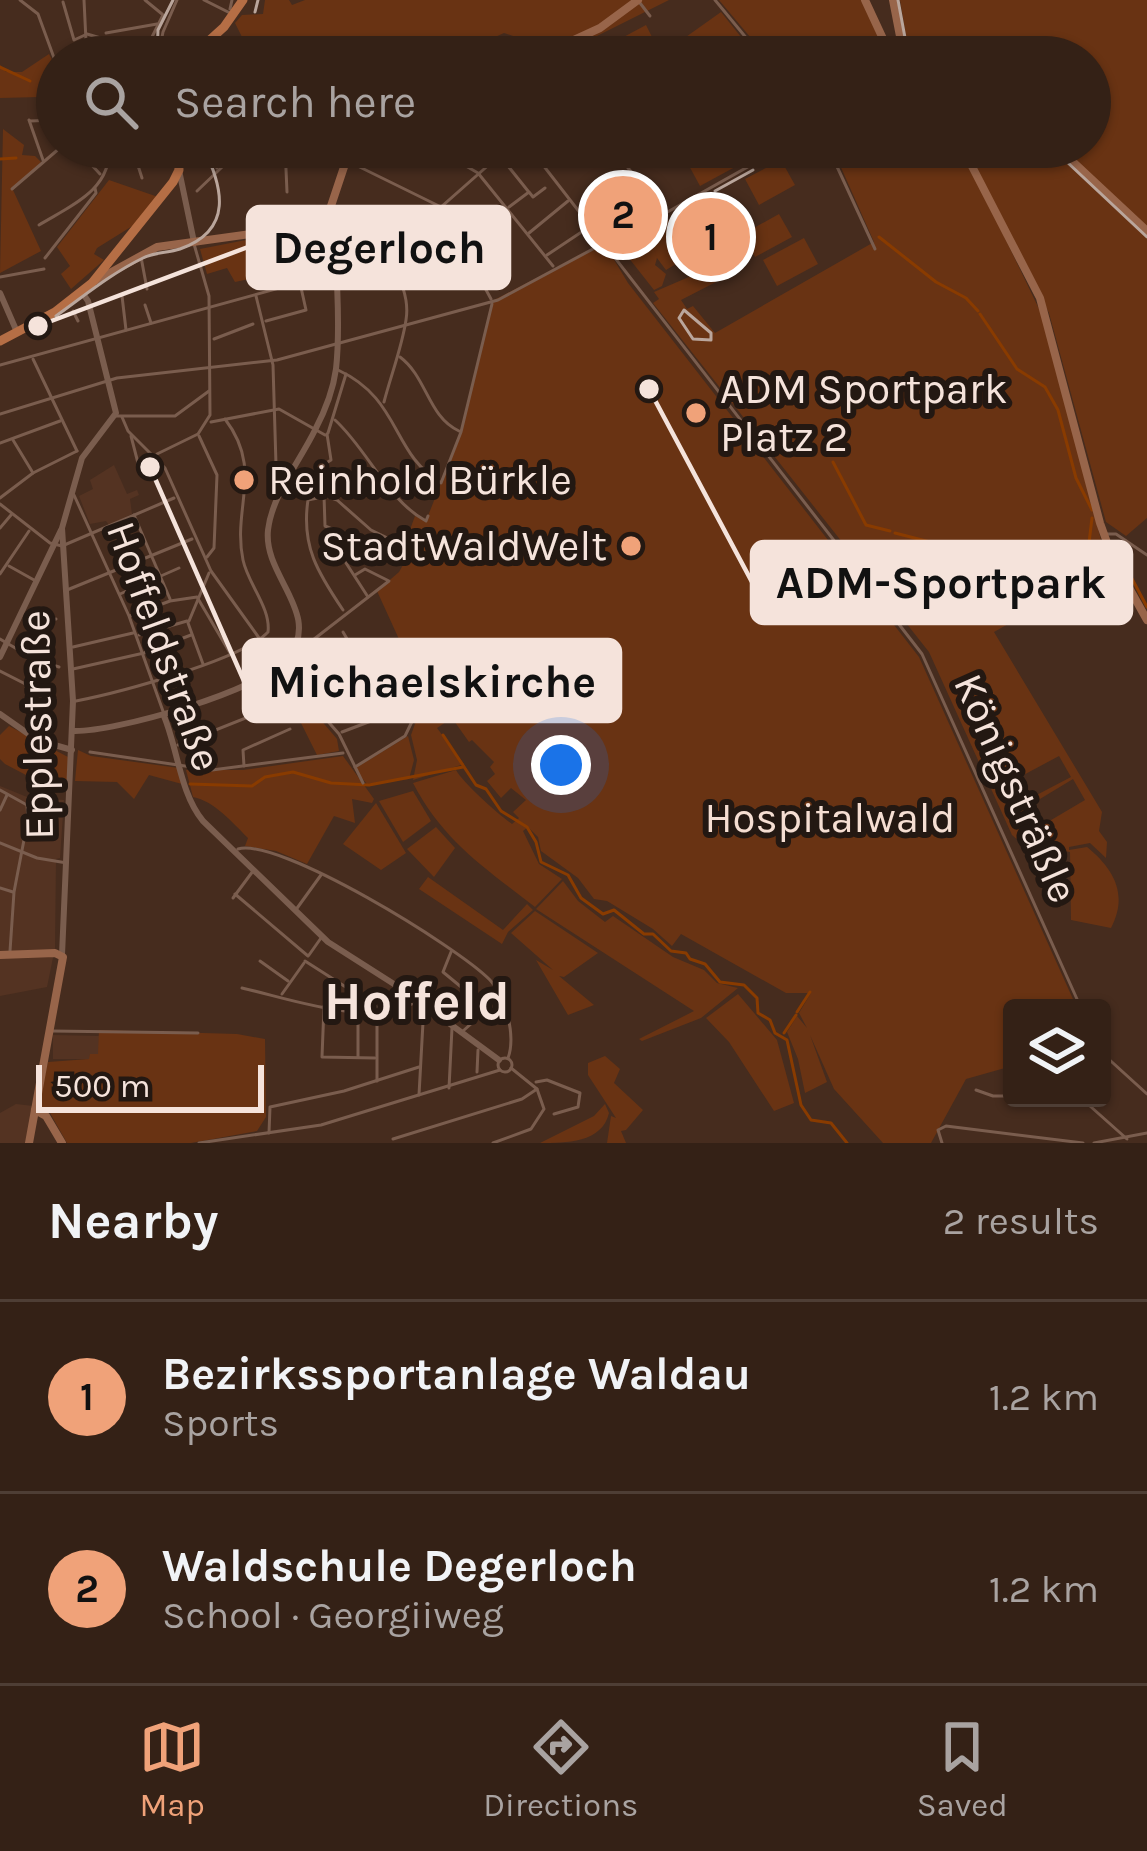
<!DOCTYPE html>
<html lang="en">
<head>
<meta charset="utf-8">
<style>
  :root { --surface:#342116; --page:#3f2e23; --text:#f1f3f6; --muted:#a9a3a1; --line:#4e3e35; --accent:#f0a279 }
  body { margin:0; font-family:Karla,sans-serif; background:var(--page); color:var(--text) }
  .controls { position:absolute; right:36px; bottom:36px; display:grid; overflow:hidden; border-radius:12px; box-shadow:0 3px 9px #0004 }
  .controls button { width:108px; height:108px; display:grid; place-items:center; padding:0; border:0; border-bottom:3px solid var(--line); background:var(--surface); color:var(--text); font:60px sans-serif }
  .scale { position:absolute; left:36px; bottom:30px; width:228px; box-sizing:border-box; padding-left:12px; border:6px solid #f5e3db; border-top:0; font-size:33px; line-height:42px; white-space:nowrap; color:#f5e3db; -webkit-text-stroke:9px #231812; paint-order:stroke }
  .you { position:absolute; left:561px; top:765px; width:42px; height:42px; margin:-30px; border:9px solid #fff; border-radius:50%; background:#1a73e8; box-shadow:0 0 0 18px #1a73e833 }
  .badge { display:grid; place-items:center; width:78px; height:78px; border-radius:50%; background:var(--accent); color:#111; font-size:39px; font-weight:700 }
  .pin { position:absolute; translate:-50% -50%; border:6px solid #fff; box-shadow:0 3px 12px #0006 }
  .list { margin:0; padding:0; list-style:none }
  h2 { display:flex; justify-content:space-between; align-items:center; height:156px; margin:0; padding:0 48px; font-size:51px }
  h2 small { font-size:39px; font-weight:400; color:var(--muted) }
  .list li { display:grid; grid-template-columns:78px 1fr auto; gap:36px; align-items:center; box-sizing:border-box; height:192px; padding:0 48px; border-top:3px solid var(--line) }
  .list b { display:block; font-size:45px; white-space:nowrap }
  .list p { margin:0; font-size:39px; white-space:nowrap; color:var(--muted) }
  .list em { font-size:39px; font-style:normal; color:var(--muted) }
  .icon { flex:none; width:66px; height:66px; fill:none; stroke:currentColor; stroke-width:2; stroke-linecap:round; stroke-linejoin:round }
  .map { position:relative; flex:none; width:1147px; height:1143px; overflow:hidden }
  .search { position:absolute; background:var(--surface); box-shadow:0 3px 9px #0004; left:36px; right:36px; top:36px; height:132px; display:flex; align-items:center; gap:30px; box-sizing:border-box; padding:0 42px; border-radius:66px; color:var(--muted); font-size:45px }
  .sheet { height:540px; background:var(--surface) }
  nav { display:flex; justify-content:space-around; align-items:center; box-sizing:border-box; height:168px; border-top:3px solid var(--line); background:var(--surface); font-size:33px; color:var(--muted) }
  nav a { display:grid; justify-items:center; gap:6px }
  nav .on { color:var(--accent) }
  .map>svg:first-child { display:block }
  .built { fill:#543322 }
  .green { fill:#693313; fill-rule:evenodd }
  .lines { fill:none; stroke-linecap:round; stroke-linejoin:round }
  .stream { stroke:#893b00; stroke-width:3 }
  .pedestrian { stroke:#7a5d4e; stroke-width:3 }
  .minor { stroke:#7a5d4e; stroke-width:3 }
  .tertiary { stroke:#7a5d4e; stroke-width:6 }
  .secondary { stroke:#98654a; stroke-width:8 }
  .primary { stroke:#b56e45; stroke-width:9 }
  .tram { stroke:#baa69c; stroke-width:3 }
  .poi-dot { fill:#f0a279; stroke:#231812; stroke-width:4.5 }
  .labels { text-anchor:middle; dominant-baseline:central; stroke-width:12; stroke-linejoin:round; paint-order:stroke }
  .poi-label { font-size:42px; fill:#f5e3db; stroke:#231812; text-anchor:start }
  .street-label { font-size:42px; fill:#f5e3db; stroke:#231812 }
  .park-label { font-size:42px; fill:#f5ded2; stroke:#231812 }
  .district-label { font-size:54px; font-weight:bold; fill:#f5e3db; stroke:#231812 }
  .leader { fill:none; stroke:#f5e3db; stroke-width:4.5 }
  .callout-dot { fill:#f5e3db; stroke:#231812; stroke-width:4.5 }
  .callout { fill:#f5e3db; stroke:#f5e3db; stroke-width:4.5 }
  .callout-label { font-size:45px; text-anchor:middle; font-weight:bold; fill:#111 }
</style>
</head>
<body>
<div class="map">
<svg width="1147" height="1143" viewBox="0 0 1147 1143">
  <rect width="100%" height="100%" fill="#462c1e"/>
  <g class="built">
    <path d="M114 465 127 494 137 490 139 495 130 499 132 514 109 525 106 521 90 524 79 496 93 489 90 480Z"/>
    <path d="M0 786 27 797 64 800 60 858 56 859 55 948 47 987 0 996Z"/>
    <path d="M53 1035 99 1036V1054L90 1059H53Z"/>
    <path d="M16 1104 33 1106 25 1143H0V1113Z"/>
  </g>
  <g class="green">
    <path d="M265 0H289L292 5 305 0H669L555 57H510L520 51 513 36 504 33 480 44 479 57H252L235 23 242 15 263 14Z"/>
    <path d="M719 0H862L881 43 894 57H767Z"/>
    <path d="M900 0H1147V227L1061 147H1090V57H919L907 42Z"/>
    <path d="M721 12 757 57H676V44Z"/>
    <path d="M646 25 656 45 633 57H610L605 47Z"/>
    <path d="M49 54 57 69V118L39 119 38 113 46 103 40 97 0 98V65L6 72H22Z"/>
    <path d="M3 129 24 145 22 155 35 156 41 162 13 190 41 251 0 273Z"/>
    <path d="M714 147H724L735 167 700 186 687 162Z"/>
    <path d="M832 147H957L966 157 1041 313 1105 555 1059 585 1064 601 1050 607 1046 603 994 632 1102 812 1099 831 1107 842 1106 858 1090 843 1069 847V850L1087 847C1113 868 1129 894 1111 928L1071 920 1070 852 1021 843 1012 835 929 652 653 303 659 299 654 292 705 270 675 222 683 217 678 210C716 188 726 217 745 248L735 268 713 275 716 282 681 300 687 309 693 306 715 333 874 242ZM1059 756 1071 777 1027 800 1016 779ZM1073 779 1085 800 1041 826 1030 805Z"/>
    <path d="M966 147H1049L1147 238V518L1126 536 1106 522 1049 313Z"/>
    <path d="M781 160 795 185 759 205 745 179Z"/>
    <path d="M109 180 161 198 134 225 97 248 94 254 104 260 71 289 61 274 70 266 57 247Z"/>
    <path d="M779 214 792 237 755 257 743 234Z"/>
    <path d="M667 218 691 255 666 270 657 258 655 265 666 274 662 286 654 290 617 243Z"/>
    <path d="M804 238 818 264 777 286 763 260Z"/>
    <path d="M246 240 254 278 235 282 227 268 207 274 200 249Z"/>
    <path d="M604 243 628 283 919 657 1077 1008H1012V1066L966 1079 931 1143H883L834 1089 810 1035 827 1082 805 1093 798 1059 787 1032 797 1016 807 1028 799 1013 811 993H786L681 934 672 946 653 929 607 901 594 899 578 878 541 851 538 837 528 827 523 831 539 864 562 879 535 907C485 868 443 841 413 783L456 770C464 784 498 814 512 824L519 818 513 812 526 800 511 788 501 798 487 781 495 774 490 767 494 762 472 740 469 742 452 718 437 728 464 764 413 780 417 760 411 735 425 696 377 591 399 572 408 556 404 546 415 516 426 521 461 432 492 301Z"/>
    <path d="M279 671 337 739 339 751 317 755 276 673Z"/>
    <path d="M9 726 68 757V786L45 785 5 764 0 759V735Z"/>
    <path d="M408 736 414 760 409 779 367 784 354 769Z"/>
    <path d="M78 750 91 756 179 768 182 784 149 775 134 799 117 782 75 781Z"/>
    <path d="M343 756 374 799 372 803 352 799 355 823 334 816 307 864 276 851 245 846 248 838C232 822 214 801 193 797L186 770H243Z"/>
    <path d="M413 791 431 821 403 842 379 801Z"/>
    <path d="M376 803 406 853 381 870 343 844Z"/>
    <path d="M436 827 455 848 434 877 407 849Z"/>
    <path d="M428 877 503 930 527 904 533 910 508 932 502 944 419 889Z"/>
    <path d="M563 881 578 901 605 922 613 916 673 957 704 970 717 983 738 988 701 1018 642 1041 639 1039 694 1011 536 909Z"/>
    <path d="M535 911 598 953 564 977 559 976 594 1005 568 1015 536 960 553 970 511 933Z"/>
    <path d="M738 994 777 1040 794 1103 774 1111 729 1042 706 1018Z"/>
    <path d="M99 1030 237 1034 265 1039 266 1117 257 1131 191 1143H67L50 1113 38 1105 48 1062 89 1059 90 1054H98Z"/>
    <path d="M605 1056 620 1069 614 1083 643 1110 626 1130 621 1131 626 1143H607L611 1116 616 1118 588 1075V1063Z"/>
    <path d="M605 1104 609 1113C602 1143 566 1143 540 1143L594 1116Z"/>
  </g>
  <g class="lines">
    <g class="stream">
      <path d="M0 67 30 81"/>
      <path d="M0 159 16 158"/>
      <path d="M879 237 936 282 966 298 978 311"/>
      <path d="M980 314 1017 369 1045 387 1058 410 1076 478 1092 510"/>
      <path d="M833 462 866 525 890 531"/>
      <path d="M895 533 930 542 952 556 984 555 1000 543H1046L1087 549 1095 557 1104 554"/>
      <path d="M1088 551 1092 518"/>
      <path d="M1121 558 1147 607"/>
      <path d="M1055 600 1054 585 1095 557"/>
      <path d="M443 735 476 785 486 789 501 811 527 827 536 842 541 862 568 875 581 898 603 914 614 910 644 934H653L671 951 686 953 690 959 705 964 720 982 744 985 757 998 758 1013 770 1020 775 1033 787 1040 801 1105 811 1120 831 1123 847 1143"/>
      <path d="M190 784 252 786 265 777 293 772 331 783 369 785 463 767"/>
      <path d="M797 1012 810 992"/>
      <path d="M784 1033 796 1015"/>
    </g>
    <g class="pedestrian">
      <path d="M73 311 78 321"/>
      <path d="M131 436 138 463"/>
    </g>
    <g class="minor">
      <path d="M20 0 38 14 57 66"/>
      <path d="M84 0 86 41 93 57"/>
      <path d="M145 0 162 14"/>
      <path d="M204 0 232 14"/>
      <path d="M715 0 762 57"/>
      <path d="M63 2 74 40 85 35"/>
      <path d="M640 3 650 16"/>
      <path d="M230 9 232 0"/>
      <path d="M106 33 157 24"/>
      <path d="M87 34 145 51"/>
      <path d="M146 49 163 15"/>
      <path d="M158 57 163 32 177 0"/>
      <path d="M29 120 43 160"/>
      <path d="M30 121 57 120"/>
      <path d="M75 147 100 174"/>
      <path d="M132 147 142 178"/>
      <path d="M207 147 217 168"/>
      <path d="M285 147 287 192"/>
      <path d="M319 147 441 207 491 299"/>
      <path d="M433 147 478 173 553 266"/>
      <path d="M529 147 922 654 1081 1008"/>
      <path d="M612 147 662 212"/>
      <path d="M828 147 875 249"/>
      <path d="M500 156 528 191"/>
      <path d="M12 189 61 147"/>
      <path d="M197 191 243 147"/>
      <path d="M509 207 529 192 533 197 545 188"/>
      <path d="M334 221C372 226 413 280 406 320 402 347 391 375 384 402"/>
      <path d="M39 225C70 206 112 190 109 147"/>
      <path d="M529 233 568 201"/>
      <path d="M547 255 589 227"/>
      <path d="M141 257 147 289"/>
      <path d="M45 258 96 193 95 188"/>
      <path d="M0 277 44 269"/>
      <path d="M122 296 126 330"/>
      <path d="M256 296 273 365 277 498"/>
      <path d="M145 305 151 323"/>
      <path d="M266 321 306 310 300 283 272 233"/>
      <path d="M214 339 253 324"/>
      <path d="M400 357C427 377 428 417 459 431"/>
      <path d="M33 359 77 451"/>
      <path d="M0 365 381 260 509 147"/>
      <path d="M338 370C401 399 391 453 441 483L461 432 492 304"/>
      <path d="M0 414 117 378 277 360 498 300 604 243 623 237 783 147"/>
      <path d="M116 416H175L209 391"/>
      <path d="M122 417 128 431 165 468 211 571 280 667 339 734 363 783"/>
      <path d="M335 420C368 450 387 500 426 521L428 516"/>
      <path d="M211 422 279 409 325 435"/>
      <path d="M328 433 346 374"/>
      <path d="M327 434 331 460 323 465 325 526 332 529 337 549 368 597"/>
      <path d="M199 436 217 475 214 548 207 557"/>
      <path d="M13 440 33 473"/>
      <path d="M0 443 60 421"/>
      <path d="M157 454 198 434 210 415 209 296 194 244"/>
      <path d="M74 495 129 616 164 714"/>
      <path d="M326 496 337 500 371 530 404 546"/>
      <path d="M322 497 308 500C301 546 318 573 343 610"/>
      <path d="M0 498 33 473 77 451"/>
      <path d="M0 504 50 543 62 546 174 498"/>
      <path d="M134 515 170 599"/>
      <path d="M0 528 11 515"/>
      <path d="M1106 534H1116L1147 555"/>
      <path d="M9 566 34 580"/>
      <path d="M0 574 29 531"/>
      <path d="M67 590 192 539"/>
      <path d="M120 594 179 568"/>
      <path d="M130 616 170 601 197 597 230 653"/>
      <path d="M189 621 209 573"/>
      <path d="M188 623 203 664"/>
      <path d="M343 632 366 671"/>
      <path d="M139 635 187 621"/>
      <path d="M0 639 34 659 59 667"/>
      <path d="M332 642 369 698 376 718"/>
      <path d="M298 643H309L389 581 365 569 355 575"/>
      <path d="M307 646 328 680"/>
      <path d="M73 647 133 633"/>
      <path d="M35 657 45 621 56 619"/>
      <path d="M73 669 144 653 191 635"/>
      <path d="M0 671 55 699"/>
      <path d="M357 677 377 664 402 707"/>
      <path d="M76 701C117 693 242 660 268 632 271 608 248 584 243 560 232 507 264 470 225 419"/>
      <path d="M313 702 362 665"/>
      <path d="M342 732 416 704 419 707 405 736 355 767"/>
      <path d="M178 745 278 705"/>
      <path d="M90 752 212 770 343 753"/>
      <path d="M244 766 243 750 290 729"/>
      <path d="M0 790 27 805 28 819 14 892 10 951"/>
      <path d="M0 810 7 795"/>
      <path d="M0 843 37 858 67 863"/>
      <path d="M238 849C279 837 458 947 490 980 506 997 516 1036 508 1058"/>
      <path d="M0 888 13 892"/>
      <path d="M235 894 308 956"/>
      <path d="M233 898 253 871"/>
      <path d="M295 911 321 875"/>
      <path d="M451 952 443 972 483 1005 481 1015 463 1031"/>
      <path d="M309 955 321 938"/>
      <path d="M260 961 288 981"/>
      <path d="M305 961 377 1007V1081"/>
      <path d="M242 988C295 1000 365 1027 417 1002"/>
      <path d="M282 994 304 963"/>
      <path d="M324 1006 322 1057 375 1058"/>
      <path d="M52 1031 198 1033"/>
      <path d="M1102 1053 1147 1094"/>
      <path d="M358 1057V1012"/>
      <circle cx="505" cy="1065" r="7"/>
      <path d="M477 1072 478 1050"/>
      <path d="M536 1082 547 1080 580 1093 578 1107 554 1114"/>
      <path d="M449 1088 452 1028"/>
      <path d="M976 1090 993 1096H1012"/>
      <path d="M419 1095 424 1004"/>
      <path d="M1081 1098 1127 1139"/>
      <path d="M269 1133 270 1107 344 1091 419 1067"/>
      <path d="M393 1139 522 1099 537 1089"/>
      <path d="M199 1143 321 1125 500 1070"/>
      <path d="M493 1143 531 1129 544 1109 537 1089 511 1068"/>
      <path d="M942 1143 938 1130 946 1126 1083 1143"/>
      <path d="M1094 1143 1147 1133"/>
    </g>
    <g class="tertiary">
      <path d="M179 170 194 242"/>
      <path d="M0 293 17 332"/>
      <path d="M0 657 61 530"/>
      <path d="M0 714 37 740 72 750"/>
      <path d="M164 716C178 750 180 793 203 821L328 942 408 993 499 1060"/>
      <path d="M72 731C114 733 263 690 288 658 323 613 263 577 268 530 272 495 300 461 315 430 325 411 333 391 336 369 340 333 338 246 328 213"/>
      <path d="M62 955 73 701 62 528 82 458 116 413 88 301 81 291"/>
    </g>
    <g class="secondary">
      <path d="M865 0 885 43 908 57"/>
      <path d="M893 0 904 57"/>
      <path d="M537 57 600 28 638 0"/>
      <path d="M962 147 1040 298 1100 523 1113 559 1147 620"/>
      <path d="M1057 147 1147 231"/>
      <path d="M97 280 157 247 272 231 322 216 330 209 346 161 357 147"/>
      <path d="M0 955 55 953 63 957 29 1143"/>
      <path d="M35 1110 46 1116 62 1143"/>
    </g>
    <g class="primary">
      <path d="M191 57 224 27 243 0"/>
      <path d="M0 341 55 312 92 283 173 182 179 170 178 147"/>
    </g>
    <g class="tram">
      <path d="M898 0 906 43 912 57"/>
      <path d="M255 12 258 0"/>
      <path d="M157 57 158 30 173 0"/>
      <path d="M1051 147 1147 237"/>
      <path d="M715 191 753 170"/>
      <path d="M684 310 711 333V340L693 339 679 318Z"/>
      <path d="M56 316C84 296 112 273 143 258 155 252 168 253 180 249 234 230 223 187 203 147"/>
    </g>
  </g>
  <g class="poi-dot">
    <circle cx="696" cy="413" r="12"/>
    <circle cx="244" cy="480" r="12"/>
    <circle cx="631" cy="546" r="12"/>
  </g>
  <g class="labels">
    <g class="poi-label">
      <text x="720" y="389">ADM Sportpark<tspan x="720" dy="48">Platz 2</tspan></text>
      <text x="268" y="480">Reinhold Bürkle</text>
      <text x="607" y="546" text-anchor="end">StadtWaldWelt</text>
    </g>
    <g class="street-label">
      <text transform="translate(164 646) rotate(70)">Hoffeldstraße</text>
      <text transform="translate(37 725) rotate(-91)">Epplestraße</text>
      <text transform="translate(1016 788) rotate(66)">Königsträßle</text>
    </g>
    <g class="park-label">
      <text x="830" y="818">Hospitalwald</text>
    </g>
    <g class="district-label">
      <text x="417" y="1001">Hoffeld</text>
    </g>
  </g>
  <path class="leader" d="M38 326L248 247M649 389L752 582M150 467L244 681"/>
  <g class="callout-dot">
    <circle cx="38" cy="326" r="12"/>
    <circle cx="649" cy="389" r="12"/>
    <circle cx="150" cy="467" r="12"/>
  </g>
  <g class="callout">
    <rect x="248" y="207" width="261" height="81" rx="12"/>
    <rect x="752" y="542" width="379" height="81" rx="12"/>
    <rect x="244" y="640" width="376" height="81" rx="12"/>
  </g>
  <g class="callout-label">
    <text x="379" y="263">Degerloch</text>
    <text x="941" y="598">ADM-Sportpark</text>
    <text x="432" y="697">Michaelskirche</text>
  </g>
</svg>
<div class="controls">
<button><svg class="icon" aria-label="layers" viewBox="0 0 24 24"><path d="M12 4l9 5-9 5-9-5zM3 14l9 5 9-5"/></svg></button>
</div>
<div class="scale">500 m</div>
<div class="you"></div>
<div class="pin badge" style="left:711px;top:237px">1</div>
<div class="pin badge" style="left:623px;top:215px">2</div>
<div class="search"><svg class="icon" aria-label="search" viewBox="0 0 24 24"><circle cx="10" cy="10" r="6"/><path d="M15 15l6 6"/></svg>Search here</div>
</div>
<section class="sheet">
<h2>Nearby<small>2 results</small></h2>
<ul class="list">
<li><span class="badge">1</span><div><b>Bezirkssportanlage Waldau</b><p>Sports</p></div><em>1.2 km</em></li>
<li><span class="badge">2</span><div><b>Waldschule Degerloch</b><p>School · Georgiiweg</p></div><em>1.2 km</em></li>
</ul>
</section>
<nav>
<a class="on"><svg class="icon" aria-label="map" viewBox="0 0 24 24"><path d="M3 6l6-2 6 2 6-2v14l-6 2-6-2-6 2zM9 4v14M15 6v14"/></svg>Map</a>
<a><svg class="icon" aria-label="directions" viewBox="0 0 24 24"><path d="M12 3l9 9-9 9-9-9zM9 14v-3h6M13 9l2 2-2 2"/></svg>Directions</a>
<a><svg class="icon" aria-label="saved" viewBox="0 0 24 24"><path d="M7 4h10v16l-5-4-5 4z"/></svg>Saved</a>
</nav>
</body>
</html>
